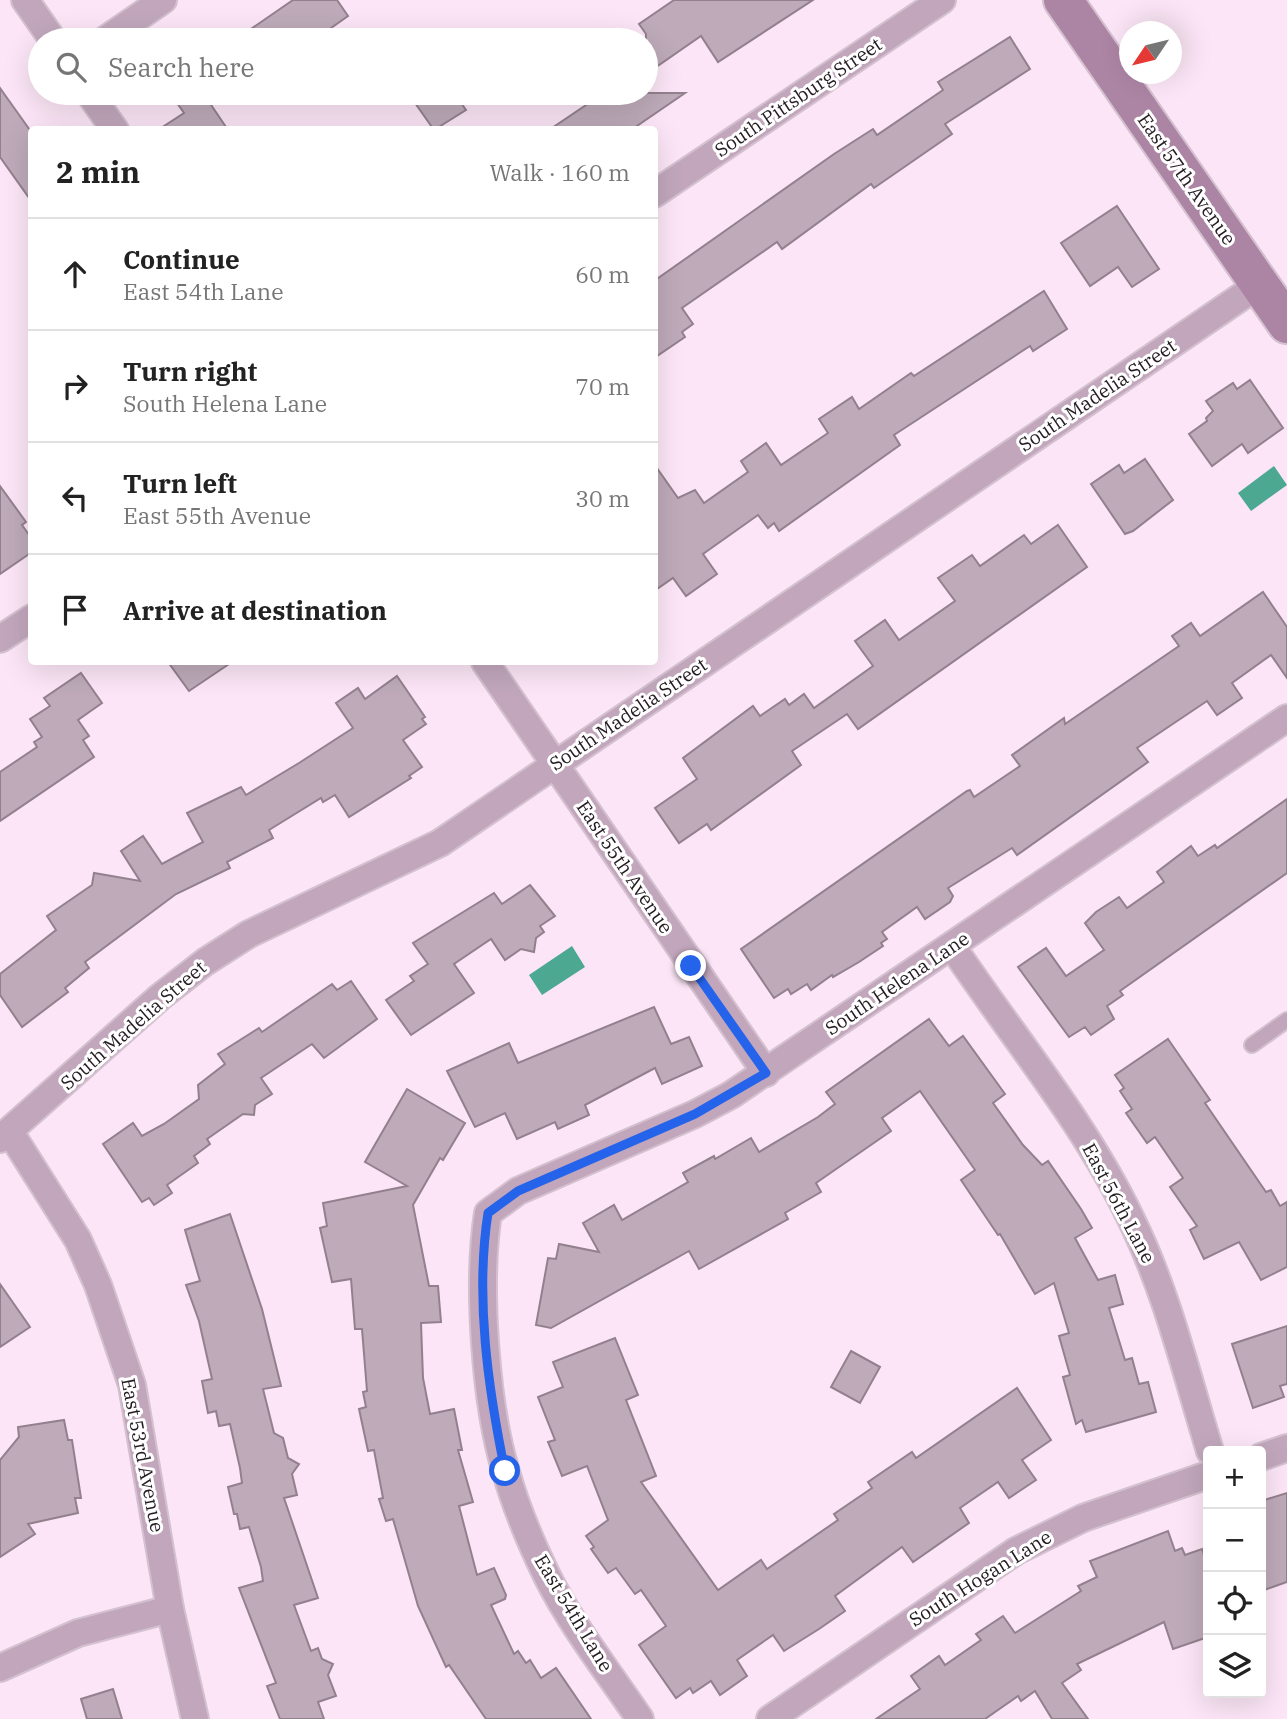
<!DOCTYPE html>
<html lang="en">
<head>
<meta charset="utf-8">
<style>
  :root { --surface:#fff; --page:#f6f6f6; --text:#222; --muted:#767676; --line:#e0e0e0 }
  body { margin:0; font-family:"IBM Plex Serif",serif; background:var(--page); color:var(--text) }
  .controls { position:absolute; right:21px; bottom:21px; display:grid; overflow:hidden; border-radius:7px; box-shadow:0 7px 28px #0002 }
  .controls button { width:63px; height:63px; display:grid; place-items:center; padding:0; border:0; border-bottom:2px solid var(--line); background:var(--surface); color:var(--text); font:35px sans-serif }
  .compass { position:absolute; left:1119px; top:21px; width:63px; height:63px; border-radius:50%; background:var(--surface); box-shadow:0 7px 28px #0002; rotate:235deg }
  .stop { position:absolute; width:21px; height:21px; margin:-16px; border:5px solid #2563eb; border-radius:50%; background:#fff }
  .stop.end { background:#2563eb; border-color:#fff; box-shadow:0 2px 7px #0008 }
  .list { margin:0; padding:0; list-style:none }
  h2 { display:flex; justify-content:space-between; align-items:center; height:91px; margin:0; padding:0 28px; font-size:30px }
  h2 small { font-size:23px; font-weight:400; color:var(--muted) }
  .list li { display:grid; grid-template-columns:46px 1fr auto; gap:21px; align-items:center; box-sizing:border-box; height:112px; padding:0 28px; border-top:2px solid var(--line) }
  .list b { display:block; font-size:26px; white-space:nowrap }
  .list p { margin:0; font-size:23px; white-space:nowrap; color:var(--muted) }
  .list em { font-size:23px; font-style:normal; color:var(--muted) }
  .icon { flex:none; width:38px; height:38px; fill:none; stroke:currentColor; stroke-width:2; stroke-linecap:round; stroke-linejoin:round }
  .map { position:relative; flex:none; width:1287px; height:1719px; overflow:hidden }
  .search { position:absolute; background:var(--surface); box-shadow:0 7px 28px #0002; left:28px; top:28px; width:630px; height:77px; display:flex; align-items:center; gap:18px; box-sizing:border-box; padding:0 24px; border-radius:38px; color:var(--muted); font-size:26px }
  .panel { position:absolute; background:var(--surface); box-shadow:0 7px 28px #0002; left:28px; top:126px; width:630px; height:539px; border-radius:7px }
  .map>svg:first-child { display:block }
  .water { fill:#4ca890 }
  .building { fill:#beaab9; stroke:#93808e; stroke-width:2 }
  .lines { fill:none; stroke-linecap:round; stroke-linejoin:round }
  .lane-casing { stroke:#d4c1d0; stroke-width:18 }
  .street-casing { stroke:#d4c1d0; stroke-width:30 }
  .secondary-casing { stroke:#d4c1d0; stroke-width:42 }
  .lane { stroke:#c2a7bc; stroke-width:14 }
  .street { stroke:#c2a7bc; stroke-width:26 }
  .secondary { stroke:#ac84a4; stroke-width:38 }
  .route { stroke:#2563eb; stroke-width:9 }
  .labels { text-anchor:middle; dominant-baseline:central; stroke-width:6; stroke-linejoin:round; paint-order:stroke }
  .street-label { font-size:19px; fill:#231b21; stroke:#fff }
</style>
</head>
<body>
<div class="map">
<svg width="1287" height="1719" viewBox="0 0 1287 1719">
  <rect width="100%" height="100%" fill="#fbe5f6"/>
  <g class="water">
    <path d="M1274 466 1287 485 1251 511 1238 493Z"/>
    <path d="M572 946 585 967 542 995 529 975Z"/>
  </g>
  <g class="building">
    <path d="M293 0H337L348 16 314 40H235Z"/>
    <path d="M674 0H813L718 62 701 36 646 74V34L639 24Z"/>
    <path d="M1010 37 1030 69 945 124 952 134 874 188 871 184 782 249 777 242 682 308 693 324 682 332 685 337 654 358V281L834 154 873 129 877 135 943 90 938 82Z"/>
    <path d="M0 88 32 133V202L0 157Z"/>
    <path d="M170 93H203L228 130H158L184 113Z"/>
    <path d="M408 93H454L466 110 434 130Z"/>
    <path d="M604 93H685L631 130H549Z"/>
    <path d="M1117 206 1159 269 1132 287 1118 267 1090 286 1061 243Z"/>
    <path d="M1044 291 1067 329 1033 351 1030 346 894 435 900 445 779 531 774 523 768 528 758 515 703 554 717 574 686 596 673 578 654 591V464L678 498 695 490 704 503 748 472 741 461 766 443 781 465 828 433 819 419 852 397 859 409 911 373 914 376Z"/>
    <path d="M1250 380 1283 428 1248 453 1242 444 1212 466 1189 434 1207 421 1206 418 1213 411 1206 401 1233 383 1237 389Z"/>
    <path d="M1145 459 1173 500 1133 531 1125 534 1091 484 1119 465 1124 473Z"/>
    <path d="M0 486 26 522 22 525 32 539V552L0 574Z"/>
    <path d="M1058 525 1087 567 858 729 847 714 792 751 801 765 711 830 707 824 679 843 655 808 697 779 683 758 753 706 760 716 785 699 789 705 804 694 814 708 873 666 855 641 885 620 899 640 955 601 938 578 972 555 980 566 1024 535 1031 544Z"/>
    <path d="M1263 592 1287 627V678L1271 655 1232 683 1242 698 1217 715 1207 701 1137 748 1148 762 1017 855 1012 848 948 888 953 896 950 902 925 919 917 907 882 932 887 939 881 943 883 946 859 962 833 977 832 975 811 990 807 984 791 994 788 989 774 998 741 949 967 791 970 790 974 797 1020 766 1012 755 1064 718 1065 724 1179 646 1172 636 1191 623 1200 636Z"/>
    <path d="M168 662H232L189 691Z"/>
    <path d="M81 673 102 703 78 720 89 736 83 740 94 757 0 821V772L37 747 34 742 42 737 30 719 50 706 44 698Z"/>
    <path d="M397 676 425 717 422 719 426 724 403 740 422 767 409 776 411 778 349 817 335 795 323 802 321 798 269 830 273 838 227 862 230 868 176 894 85 962 89 968 65 988 68 992 22 1027 0 995V974L56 930 47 916 92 885 94 873 140 881 121 851 143 836 162 864 203 842 187 813 241 787 246 795 299 763 353 728 336 703 358 688 365 699Z"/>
    <path d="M1287 799V873L1120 991 1123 995 1107 1006 1114 1019 1091 1035 1085 1027 1069 1037 1018 967 1046 948 1066 976 1104 950 1085 923 1096 912 1119 897 1127 908 1164 882 1157 872 1191 846 1198 856 1215 845 1217 848Z"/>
    <path d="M530 885 555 916 540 926 544 932 536 938 534 952 521 949 505 960 491 939 454 964 474 993 411 1035 386 1000 414 981 410 976 428 964 413 943 494 893 502 904Z"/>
    <path d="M351 981 377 1019 324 1058 312 1044 261 1078 272 1094 255 1105 254 1115 243 1114 207 1139 210 1144 194 1156 198 1163 167 1185 172 1193 154 1205 149 1198 142 1202 103 1144 133 1123 142 1136 164 1124 199 1099 198 1085 225 1064 218 1054 259 1028 262 1032 332 984 337 990Z"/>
    <path d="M654 1007 671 1044 689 1037 702 1066 662 1084 655 1068 585 1105 589 1115 558 1129 555 1122 517 1139 505 1113 475 1127 447 1071 509 1043 518 1063Z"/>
    <path d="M929 1019 949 1046 963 1036 1005 1094 993 1103 1023 1145 1042 1165 1048 1161 1081 1209 1092 1228 1075 1238 1098 1280 1115 1275 1123 1304 1109 1308 1125 1360 1132 1358 1139 1384 1148 1382 1156 1412 1086 1432 1082 1420 1076 1424 1063 1377 1070 1375 1059 1336 1069 1333 1054 1283 1035 1294 1000 1234 998 1235 961 1180 975 1170 920 1091 882 1118 891 1131 816 1183 821 1192 785 1213 788 1219 699 1269 689 1251 551 1328 536 1325 548 1258 556 1259 559 1244 599 1252 583 1223 614 1205 622 1220 688 1182 683 1173 714 1156 715 1159 751 1138 759 1152 818 1117 835 1104 826 1092Z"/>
    <path d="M1168 1039 1210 1100 1205 1103 1266 1192 1271 1190 1280 1206 1287 1202V1267L1261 1280 1239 1242 1204 1259 1190 1230 1197 1226 1170 1187 1183 1178 1155 1137 1147 1143 1126 1113 1132 1109 1120 1091 1124 1088 1115 1075Z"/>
    <path d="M407 1089 465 1123 443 1160 440 1158 413 1205 429 1286H438L441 1322 421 1323 423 1378 430 1414 454 1409 462 1450H458L473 1502 459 1506 477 1575 494 1568 506 1595 505 1599 491 1605 514 1654 518 1651 526 1663 530 1660 541 1678 556 1668 591 1719H486L449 1665 446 1667 418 1606 393 1519 386 1521 379 1499 383 1498 374 1450 368 1451 359 1409 366 1407 363 1392 367 1391 362 1329H355L351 1279 332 1282 320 1228 327 1226 323 1203 407 1186 365 1162Z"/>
    <path d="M230 1214 262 1309 281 1386 263 1389 274 1433 283 1438 288 1458 299 1464 292 1474 297 1495 284 1498 318 1598 294 1605 311 1651 318 1648 322 1659 333 1664 328 1675 336 1696 318 1702 324 1719H280L267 1686 276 1683 239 1588 263 1581 261 1567 249 1527 240 1529 237 1514H234L228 1487 242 1483 240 1468 230 1424 219 1426 216 1411 208 1413 202 1381 212 1379 199 1321 186 1285 200 1281 185 1230Z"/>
    <path d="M0 1284 30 1327 0 1347Z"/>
    <path d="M1287 1326V1384L1280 1386 1284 1397 1253 1408 1232 1344Z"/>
    <path d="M615 1338 638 1395 626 1400 656 1476 641 1482 718 1590 761 1560 767 1569 838 1520 834 1514 872 1488 868 1482 912 1452 916 1458 1017 1388 1051 1440 1022 1460 1036 1480 1009 1498 998 1482 960 1508 969 1523 913 1562 902 1547 835 1596 845 1611 819 1629 784 1651 773 1635 737 1660 747 1676 720 1695 711 1681 693 1693 690 1688 676 1698 639 1645 666 1626 641 1590 635 1594 616 1568 608 1573 591 1549 594 1547 586 1536 608 1520 587 1466 562 1476 548 1442 555 1440 538 1397 563 1387 553 1362Z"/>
    <path d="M851 1351 880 1367 860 1403 831 1387Z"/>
    <path d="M64 1420 68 1440H72L81 1498H75L78 1513 28 1524 35 1534 0 1557V1460L19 1437 18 1427Z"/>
    <path d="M1287 1493V1582L1261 1591V1501Z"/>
    <path d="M1168 1531 1175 1551 1182 1548 1185 1555 1202 1549 1208 1567V1637L1173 1649 1164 1622 1077 1664 1081 1670 1062 1683 1088 1719H1052L1035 1691 1021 1701 1018 1696 985 1719H876L920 1689 911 1676 939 1656 945 1665 981 1640 976 1634 1003 1616 1015 1633 1081 1591 1078 1586 1097 1577 1090 1561Z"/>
    <path d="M113 1689 122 1719H87L81 1699Z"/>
  </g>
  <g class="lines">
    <g class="lane-casing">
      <path id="lane" d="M1252 1045 1287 1020"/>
    </g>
    <g class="street-casing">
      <g id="street">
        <path d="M25 0 53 40"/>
        <path d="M105 40 163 0"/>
        <path d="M89 93 115 130"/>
        <path d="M654 194 942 0"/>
        <path d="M0 639 32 618"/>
        <path d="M485 662 766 1073"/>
        <path d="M952 946C1012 1036 1084 1121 1131 1219 1167 1292 1186 1373 1210 1451"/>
        <path d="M10 1132 78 1240 98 1285 132 1385 170 1609 195 1719"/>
        <path d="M0 1139 160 997 205 962 249 934 440 843 1260 284"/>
        <path d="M1261 1457 1287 1448"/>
        <path d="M0 1668 78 1633 170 1609"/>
        <path d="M640 1719C609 1673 572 1626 547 1576 531 1543 516 1508 506 1472 485 1403 477 1283 488 1213L518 1191 695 1114 731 1095 1287 718"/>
        <path d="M770 1719 1016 1551 1083 1518 1208 1475"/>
      </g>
    </g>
    <g class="secondary-casing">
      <path id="secondary" d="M1063 0 1287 324"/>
    </g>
    <use href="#lane" class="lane"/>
    <use href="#street" class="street"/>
    <use href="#secondary" class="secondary"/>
  </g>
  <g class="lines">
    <path class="route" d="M505 1471C488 1388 475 1297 488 1213L518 1191 695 1114 766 1073 691 966"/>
  </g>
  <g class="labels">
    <g class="street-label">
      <text transform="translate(798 97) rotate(-34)">South Pittsburg Street</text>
      <text transform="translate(1187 179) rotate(55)">East 57th Avenue</text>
      <text transform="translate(1097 395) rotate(-34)">South Madelia Street</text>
      <text transform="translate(628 714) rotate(-34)">South Madelia Street</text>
      <text transform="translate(625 867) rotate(56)">East 55th Avenue</text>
      <text transform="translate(897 983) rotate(-34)">South Helena Lane</text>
      <text transform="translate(133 1025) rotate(-41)">South Madelia Street</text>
      <text transform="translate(1119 1203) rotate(62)">East 56th Lane</text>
      <text transform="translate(143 1455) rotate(79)">East 53rd Avenue</text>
      <text transform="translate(980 1578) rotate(-32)">South Hogan Lane</text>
      <text transform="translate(574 1613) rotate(59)">East 54th Lane</text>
    </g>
  </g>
</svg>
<div class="controls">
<button>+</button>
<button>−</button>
<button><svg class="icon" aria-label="locate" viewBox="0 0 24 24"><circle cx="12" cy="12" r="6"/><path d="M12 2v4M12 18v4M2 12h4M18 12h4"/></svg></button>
<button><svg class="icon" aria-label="layers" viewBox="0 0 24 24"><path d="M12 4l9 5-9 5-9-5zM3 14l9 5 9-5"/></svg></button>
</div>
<svg class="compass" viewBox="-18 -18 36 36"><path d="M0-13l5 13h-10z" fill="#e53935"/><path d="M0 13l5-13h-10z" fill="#767676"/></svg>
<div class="stop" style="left:505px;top:1471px"></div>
<div class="stop end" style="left:691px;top:966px"></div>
<div class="search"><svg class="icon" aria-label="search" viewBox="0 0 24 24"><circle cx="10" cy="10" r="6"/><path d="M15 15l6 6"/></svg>Search here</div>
<section class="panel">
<h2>2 min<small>Walk · 160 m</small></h2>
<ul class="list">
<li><svg class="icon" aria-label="ahead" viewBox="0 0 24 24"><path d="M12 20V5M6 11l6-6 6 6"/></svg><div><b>Continue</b><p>East 54th Lane</p></div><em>60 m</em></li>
<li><svg class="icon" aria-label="right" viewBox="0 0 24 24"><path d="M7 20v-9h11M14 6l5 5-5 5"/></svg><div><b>Turn right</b><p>South Helena Lane</p></div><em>70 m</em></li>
<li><svg class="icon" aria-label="left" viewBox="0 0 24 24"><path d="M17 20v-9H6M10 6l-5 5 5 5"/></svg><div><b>Turn left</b><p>East 55th Avenue</p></div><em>30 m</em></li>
<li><svg class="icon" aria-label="arrive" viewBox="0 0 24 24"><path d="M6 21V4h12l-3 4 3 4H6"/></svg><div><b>Arrive at destination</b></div></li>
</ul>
</section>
</div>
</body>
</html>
